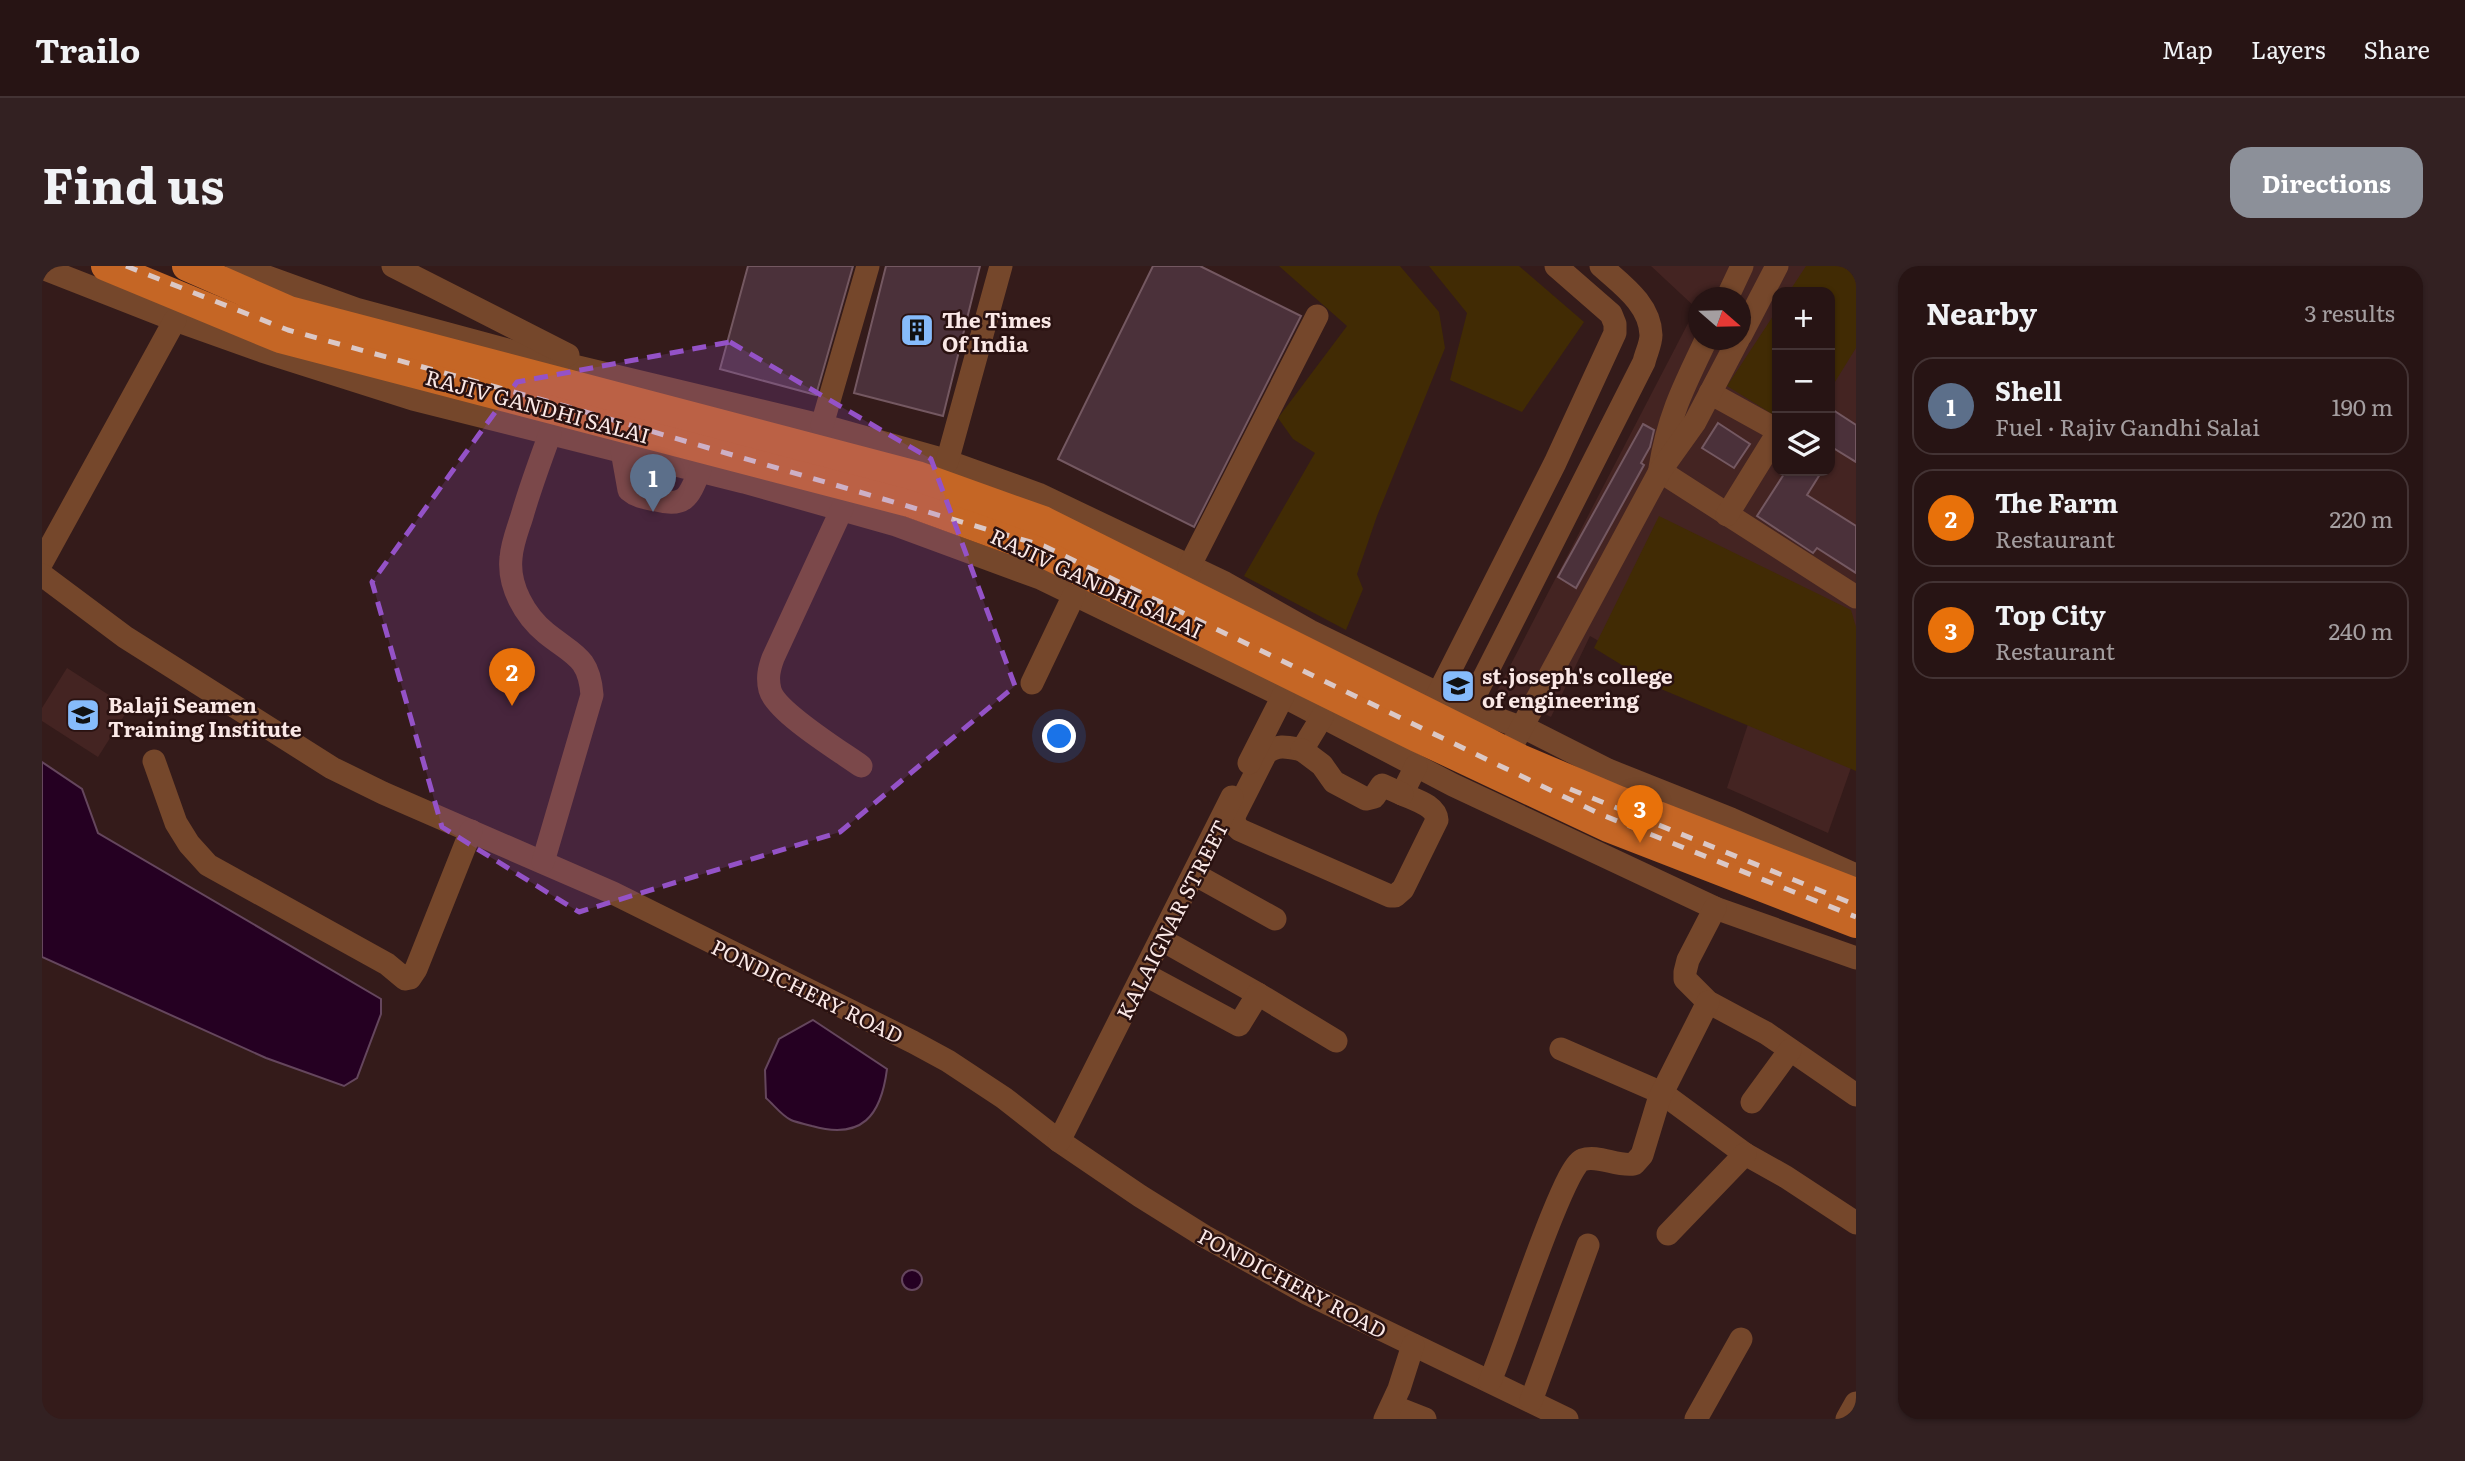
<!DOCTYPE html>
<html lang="en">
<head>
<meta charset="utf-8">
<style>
  :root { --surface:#271414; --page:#332122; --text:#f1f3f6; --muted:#a49ea0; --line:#433334; --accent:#8c9099 }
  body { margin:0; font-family:Literata,serif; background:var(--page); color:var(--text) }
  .controls { position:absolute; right:21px; top:21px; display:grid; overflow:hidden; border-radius:14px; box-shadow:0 2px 5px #0004 }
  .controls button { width:63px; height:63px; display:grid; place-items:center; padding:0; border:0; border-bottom:2px solid var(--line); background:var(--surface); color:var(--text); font:35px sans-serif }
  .compass { position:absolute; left:1646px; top:21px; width:63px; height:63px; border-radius:50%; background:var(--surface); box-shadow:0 2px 5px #0004; rotate:110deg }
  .you { position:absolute; left:1018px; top:471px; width:24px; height:24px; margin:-18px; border:5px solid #fff; border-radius:50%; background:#1a73e8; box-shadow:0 0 0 10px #1a73e833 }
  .badge { display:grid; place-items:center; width:46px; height:46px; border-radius:50%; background:var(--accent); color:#fff; font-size:23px; font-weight:700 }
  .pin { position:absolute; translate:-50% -58px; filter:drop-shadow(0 2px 4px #0008) }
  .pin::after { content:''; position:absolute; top:37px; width:24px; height:21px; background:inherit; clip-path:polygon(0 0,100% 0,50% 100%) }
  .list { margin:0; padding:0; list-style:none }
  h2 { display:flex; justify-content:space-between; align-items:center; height:91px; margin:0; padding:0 28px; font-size:30px }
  h2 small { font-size:23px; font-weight:400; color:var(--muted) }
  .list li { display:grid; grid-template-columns:46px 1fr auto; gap:21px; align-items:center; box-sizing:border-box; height:98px; margin:0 14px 14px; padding:0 14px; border:2px solid var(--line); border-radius:21px }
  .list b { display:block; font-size:26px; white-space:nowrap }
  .list p { margin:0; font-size:23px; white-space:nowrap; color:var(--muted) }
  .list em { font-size:23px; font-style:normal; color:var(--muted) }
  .icon { flex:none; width:38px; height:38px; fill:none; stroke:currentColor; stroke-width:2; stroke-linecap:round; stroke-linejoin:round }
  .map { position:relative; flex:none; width:1814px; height:1153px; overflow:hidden; border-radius:21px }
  header { display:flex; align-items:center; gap:42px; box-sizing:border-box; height:98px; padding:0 35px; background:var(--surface); border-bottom:2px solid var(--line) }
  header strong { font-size:33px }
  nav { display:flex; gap:38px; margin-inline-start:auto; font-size:24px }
  .intro { display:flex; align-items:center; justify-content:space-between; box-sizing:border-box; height:168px; padding:0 42px }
  h1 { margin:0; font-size:49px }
  .button { padding:18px 32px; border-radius:21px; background:var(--accent); color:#fff; font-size:24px; font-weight:700 }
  main { display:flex; gap:42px; padding:0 42px }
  aside { flex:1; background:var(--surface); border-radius:21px; box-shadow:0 2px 5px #0004 }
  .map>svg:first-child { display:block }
  .built { fill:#442422; fill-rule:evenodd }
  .green { fill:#412b04 }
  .water { fill:#250022; stroke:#65465d; stroke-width:2 }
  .building { fill:#4b313a; stroke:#745861; stroke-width:2 }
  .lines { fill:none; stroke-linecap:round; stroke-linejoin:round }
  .minor { stroke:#75472b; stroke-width:23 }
  .major { stroke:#c56625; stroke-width:30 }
  .rail { stroke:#dbc8c6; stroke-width:5; stroke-dasharray:12 12; stroke-linecap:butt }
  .marked { fill:#9452c7; fill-opacity:0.2; stroke:#9452c7; stroke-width:5; stroke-dasharray:14 9; stroke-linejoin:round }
  .labels { text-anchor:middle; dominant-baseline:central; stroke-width:5; stroke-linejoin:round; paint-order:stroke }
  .poi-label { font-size:21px; font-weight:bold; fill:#fae8e6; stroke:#2a1211; text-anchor:start }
  .street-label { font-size:21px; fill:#fae8e6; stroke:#2a1211 }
</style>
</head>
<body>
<header>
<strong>Trailo</strong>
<nav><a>Map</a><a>Layers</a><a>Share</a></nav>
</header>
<div class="intro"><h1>Find us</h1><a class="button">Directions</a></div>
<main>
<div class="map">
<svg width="1814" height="1153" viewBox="0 0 1814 1153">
  <rect width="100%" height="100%" fill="#341b1a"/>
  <g class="built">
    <path d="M1609 0H1814V497L1811 496 1786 567 1685 522 1710 446 1616 409 1548 370 1509 451 1455 425 1654 42ZM1735 26H1788V205H1735ZM1657 32H1699V74H1657Z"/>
    <path d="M25 402 87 442 56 491 0 455V442Z"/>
  </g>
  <g class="green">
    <path d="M1237 0H1358L1397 46 1403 82 1335 250 1315 308 1321 323 1304 364 1202 310 1273 187 1251 173 1236 152 1305 60Z"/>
    <path d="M1387 0H1477L1542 56 1480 146 1408 114 1425 47Z"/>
    <path d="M1764 0H1814V82L1788 124V26H1747Z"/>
    <path d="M1735 44V151L1685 120Z"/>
    <path d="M1617 250 1809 344 1814 361V505L1619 423 1552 382Z"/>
  </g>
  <g class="water">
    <path d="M0 496 40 523 56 567 339 733V748L315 812 302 820 224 792 0 691Z"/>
    <path d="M771 754 845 803C839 850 820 874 770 860 764 858 756 857 749 854 740 850 732 839 724 832L723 804 737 773Z"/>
    <circle cx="870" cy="1014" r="10"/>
  </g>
  <g class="building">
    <path d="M706 0H811L774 129 678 103Z"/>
    <path d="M844 0H938L901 150 812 127Z"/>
    <path d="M1111 0H1158L1259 50 1152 261 1016 193Z"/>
    <path d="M1788 142 1814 159V196L1788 180Z"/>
    <path d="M1676 157 1708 178 1692 202 1660 182Z"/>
    <path d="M1601 158 1612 164 1608 181 1599 197 1602 199 1534 322 1516 311Z"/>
    <path d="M1744 205H1780L1765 229 1814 260V307L1775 282 1771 287 1715 250Z"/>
  </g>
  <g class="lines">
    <g class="minor">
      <path d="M195 0 314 43 469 85 786 161 896 192 996 228 1183 317 1268 365 1426 442 1489 465 1566 504 1689 553 1814 609"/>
      <path d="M351 0 526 89"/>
      <path d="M0 2 133 54 220 85 371 133 702 216 854 259 998 312 1241 430 1411 519 1673 642 1814 692"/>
      <path d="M1685 32 1700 0"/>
      <path d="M1699 69 1735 0"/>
      <path d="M1668 127 1735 164"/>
      <path d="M780 159 826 0"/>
      <path d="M580 185 587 224C595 231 604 232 614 234 644 242 647 230 658 204"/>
      <path d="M905 196 959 0"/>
      <path d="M1618 202C1626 151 1642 120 1664 74"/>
      <path d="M1618 205 1814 331"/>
      <path d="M800 243 731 392C727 403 725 412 728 424 734 446 798 485 819 500"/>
      <path d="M1685 249 1735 168"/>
      <path d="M0 296 133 54"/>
      <path d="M1147 301 1275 50"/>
      <path d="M0 309 83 371 290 502 341 527 571 627 871 776 906 795 962 832 1017 875 1098 930 1162 970 1266 1028 1525 1153"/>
      <path d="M990 417 1032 329"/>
      <path d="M1389 442 1513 197 1573 67V58L1569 48 1514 0"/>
      <path d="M1280 451 1260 484C1245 481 1237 478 1224 487L1192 550 1193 559 1198 564 1348 630H1353L1361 623 1395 554C1394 539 1373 534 1360 528L1374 500"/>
      <path d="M1420 455 1602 96C1604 87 1609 78 1609 69 1608 38 1580 19 1559 0"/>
      <path d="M1473 474 1618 205 1653 156 1696 74"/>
      <path d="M1260 484 1280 499 1292 516 1324 533 1332 531 1340 519 1360 528"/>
      <path d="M112 495 134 557 147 578 166 599 345 698 363 713 368 712 374 703 429 565"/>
      <path d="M1207 497 1241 430"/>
      <path d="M501 596 550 429C547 390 531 389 504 367 483 350 466 320 469 292 470 277 476 263 480 250 488 222 498 195 508 168"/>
      <path d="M1152 608 1233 653"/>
      <path d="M1673 642 1646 694 1643 706V713L1666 736 1724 767 1814 829"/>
      <path d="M1131 680 1216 728"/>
      <path d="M1102 708 1197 759 1216 728 1294 775"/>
      <path d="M1519 783 1620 827 1703 888 1744 911 1814 957"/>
      <path d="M1710 836 1748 784"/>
      <path d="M1017 875 1190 531"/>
      <path d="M1626 968 1703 888"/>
      <path d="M1448 1115C1462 1085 1522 899 1540 894 1556 888 1575 901 1592 898L1600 889 1617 833 1666 736"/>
      <path d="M1489 1135 1546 979"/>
      <path d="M1350 1140 1383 1153"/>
      <path d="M1343 1153 1357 1123 1371 1079"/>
      <path d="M1654 1153 1699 1073"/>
      <path d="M1805 1153 1814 1137"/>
    </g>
    <g class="major">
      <path d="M64 0 238 72 867 236 990 281 1375 471 1566 561 1814 657"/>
      <path d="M145 0 247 45 875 210 1001 255 1478 493 1577 535 1814 627"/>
    </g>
    <g class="rail">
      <path d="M84 0 246 64 523 140 1002 280 1558 548 1814 651"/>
      <path d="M1528 523 1814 639"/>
    </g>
  </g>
  <path class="marked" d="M688 76 889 193 973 420 798 566 537 646 400 561 330 316 475 116Z"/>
  <defs>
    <g id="building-square" transform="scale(1.75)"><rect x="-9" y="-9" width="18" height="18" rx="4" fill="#86bbfb" stroke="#2a1211"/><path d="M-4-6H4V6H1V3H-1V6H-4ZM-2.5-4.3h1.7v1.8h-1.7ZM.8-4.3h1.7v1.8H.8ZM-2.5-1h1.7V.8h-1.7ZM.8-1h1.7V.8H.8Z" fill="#111"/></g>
    <g id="university-square" transform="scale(1.75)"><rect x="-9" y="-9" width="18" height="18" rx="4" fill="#86bbfb" stroke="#2a1211"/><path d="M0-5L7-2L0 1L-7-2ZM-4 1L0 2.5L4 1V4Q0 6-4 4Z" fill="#111"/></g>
  </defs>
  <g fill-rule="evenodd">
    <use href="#building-square" x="875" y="64"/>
    <use href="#university-square" x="1416" y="420"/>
    <use href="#university-square" x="41" y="449"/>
  </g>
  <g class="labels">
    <g class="poi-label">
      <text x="900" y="52">The Times<tspan x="900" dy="24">Of India</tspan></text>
      <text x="1440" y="408">st.joseph's college<tspan x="1440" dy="24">of engineering</tspan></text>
      <text x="66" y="437">Balaji Seamen<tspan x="66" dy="24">Training Institute</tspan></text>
    </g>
    <g class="street-label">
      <text transform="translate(496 139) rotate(15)">RAJIV GANDHI SALAI</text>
      <text transform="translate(1055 316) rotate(25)">RAJIV GANDHI SALAI</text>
      <text transform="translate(1129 653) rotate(-63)">KALAIGNAR STREET</text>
      <text transform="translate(766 724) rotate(26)">PONDICHERY ROAD</text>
      <text transform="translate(1251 1016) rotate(28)">PONDICHERY ROAD</text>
    </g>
  </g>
</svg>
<div class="controls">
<button>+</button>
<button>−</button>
<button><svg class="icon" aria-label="layers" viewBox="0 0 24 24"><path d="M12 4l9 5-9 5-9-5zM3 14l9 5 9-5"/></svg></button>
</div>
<svg class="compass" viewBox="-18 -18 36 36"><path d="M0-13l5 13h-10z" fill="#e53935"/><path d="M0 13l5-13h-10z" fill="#a49ea0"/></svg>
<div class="you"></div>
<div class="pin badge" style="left:611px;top:246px;background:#5c6f8a">1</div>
<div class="pin badge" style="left:470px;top:440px;background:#e8710a">2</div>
<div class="pin badge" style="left:1598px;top:577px;background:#e8710a">3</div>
</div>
<aside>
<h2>Nearby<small>3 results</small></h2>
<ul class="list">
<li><span class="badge" style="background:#5c6f8a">1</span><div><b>Shell</b><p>Fuel · Rajiv Gandhi Salai</p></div><em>190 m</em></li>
<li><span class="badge" style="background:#e8710a">2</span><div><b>The Farm</b><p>Restaurant</p></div><em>220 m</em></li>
<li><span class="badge" style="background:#e8710a">3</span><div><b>Top City</b><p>Restaurant</p></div><em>240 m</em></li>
</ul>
</aside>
</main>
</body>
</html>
